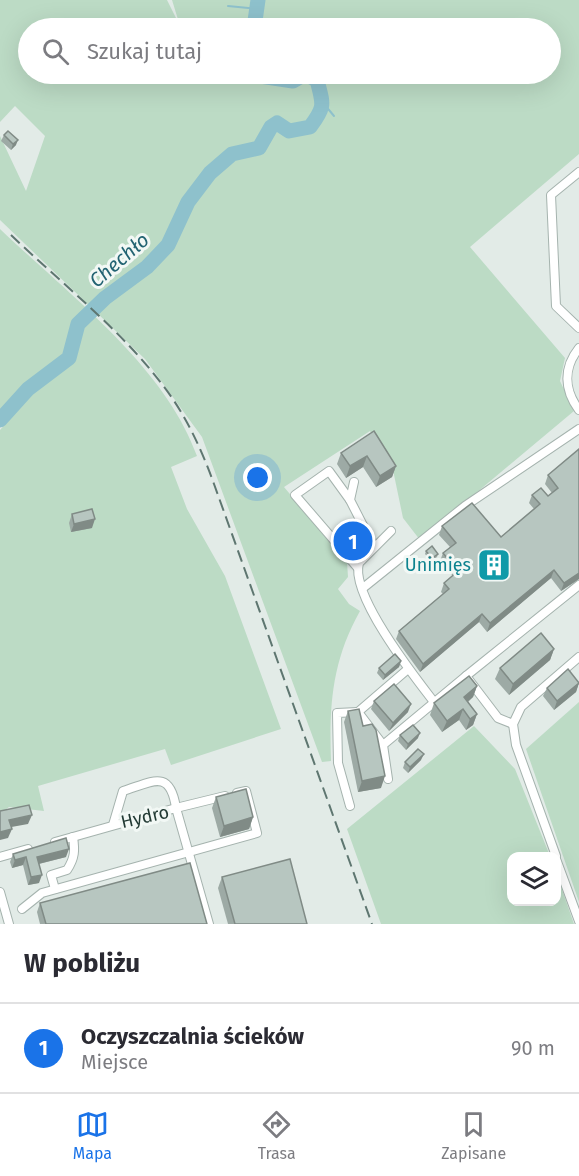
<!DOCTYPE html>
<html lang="pl">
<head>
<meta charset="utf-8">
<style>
  :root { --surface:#fff; --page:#f7f7f7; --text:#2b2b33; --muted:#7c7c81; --line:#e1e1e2; --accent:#1a73e8 }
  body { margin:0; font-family:"Fira Sans",sans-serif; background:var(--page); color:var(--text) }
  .controls { position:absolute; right:18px; bottom:18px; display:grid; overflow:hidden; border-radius:12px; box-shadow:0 6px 24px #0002 }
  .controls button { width:54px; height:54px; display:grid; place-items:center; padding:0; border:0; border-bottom:2px solid var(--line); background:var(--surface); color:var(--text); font:30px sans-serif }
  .you { position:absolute; left:258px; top:478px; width:21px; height:21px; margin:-15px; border:4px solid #fff; border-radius:50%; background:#1a73e8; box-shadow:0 0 0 9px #1a73e833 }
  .badge { display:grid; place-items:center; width:39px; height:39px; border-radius:50%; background:var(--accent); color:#fff; font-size:20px; font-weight:700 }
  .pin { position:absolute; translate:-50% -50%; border:3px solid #fff; box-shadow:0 2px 6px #0006 }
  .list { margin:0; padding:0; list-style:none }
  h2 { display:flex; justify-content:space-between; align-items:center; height:78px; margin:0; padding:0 24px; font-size:26px }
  h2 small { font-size:20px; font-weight:400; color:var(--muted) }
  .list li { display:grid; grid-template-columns:39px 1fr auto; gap:18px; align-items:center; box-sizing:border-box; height:90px; padding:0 24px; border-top:2px solid var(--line) }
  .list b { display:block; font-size:22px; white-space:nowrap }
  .list p { margin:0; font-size:20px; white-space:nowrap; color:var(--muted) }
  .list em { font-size:20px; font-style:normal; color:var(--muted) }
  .icon { flex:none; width:33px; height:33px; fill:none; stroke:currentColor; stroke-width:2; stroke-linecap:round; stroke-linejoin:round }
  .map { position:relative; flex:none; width:579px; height:924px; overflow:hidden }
  .search { position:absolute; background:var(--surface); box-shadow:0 6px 24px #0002; left:18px; right:18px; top:18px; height:66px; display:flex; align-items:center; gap:15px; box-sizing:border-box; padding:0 21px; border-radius:33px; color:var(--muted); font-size:22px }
  .sheet { height:168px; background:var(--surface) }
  nav { display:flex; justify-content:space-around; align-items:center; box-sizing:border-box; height:84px; border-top:2px solid var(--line); background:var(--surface); font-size:16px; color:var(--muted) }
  nav a { display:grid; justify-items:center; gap:3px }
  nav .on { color:var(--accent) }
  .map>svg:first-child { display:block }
  .green { fill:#bcdbc5; fill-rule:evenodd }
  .water { fill:#8ec1cc }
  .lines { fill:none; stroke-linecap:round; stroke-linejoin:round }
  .stream { stroke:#8ec1cc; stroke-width:2 }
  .river { stroke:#8ec1cc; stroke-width:15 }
  .minor-casing { stroke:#a5b3ae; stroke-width:10 }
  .minor { stroke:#fff; stroke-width:8 }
  .rail { stroke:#5e7670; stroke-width:2; stroke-dasharray:12 6; stroke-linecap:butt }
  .wall { fill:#9daaa5 }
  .shaded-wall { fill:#808b86 }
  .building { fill:#b7c6c0; stroke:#808b86; stroke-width:1.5 }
  .labels { text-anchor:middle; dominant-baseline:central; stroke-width:6; stroke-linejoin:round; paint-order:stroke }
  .culture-label { font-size:18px; fill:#0d838f; stroke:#f2f8f5; text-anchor:end }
  .street-label { font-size:18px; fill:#233b35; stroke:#f2f8f5 }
  .water-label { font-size:20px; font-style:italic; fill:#226372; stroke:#f2f8f5 }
</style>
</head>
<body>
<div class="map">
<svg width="579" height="924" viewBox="0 0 579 924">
  <rect width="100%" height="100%" fill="#e2ebe7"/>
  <g class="green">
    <path d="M0 0H167L180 26 172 0H579V154L470 247 565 358 560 381 574 411 420 540 403 518 393 470 370 431 284 487 347 562 348 577 338 589 349 604 360 611C332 661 329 705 331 761L322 762 202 437 145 359 0 220V136L26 191 45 136 15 106 0 122ZM28 28H550V74H28Z"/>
    <path d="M0 229C68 294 165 366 197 456L171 467 187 509 225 576 281 729 171 765 165 749 38 786 44 811 9 807 0 814V430L67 354 0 425Z"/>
    <path d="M579 702V902L526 749Z"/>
    <path d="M474 726 515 769 550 856H512V902H556L557 875 574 924H381L347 829Z"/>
  </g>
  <path class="water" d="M345 520 353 522 357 529 340 541 336 532 337 525Z"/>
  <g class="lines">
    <g class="stream">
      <path d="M228 6 259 9"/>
      <path d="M324 104 334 116"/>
      <path d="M66 359 70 364"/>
    </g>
    <g class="river">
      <path d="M254 28 258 0"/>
      <path d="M0 420 28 389 69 358 78 324 105 298 147 267 168 245 188 202 210 173 232 154 259 148 271 127 277 123 289 131 310 127C326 106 323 104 317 80L305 74 293 81 247 74"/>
    </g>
    <g class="minor-casing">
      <g id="minor">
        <path d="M579 172 551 195 556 306 579 328"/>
        <path d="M579 348C563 368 564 390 579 410"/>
        <path d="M354 482 350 500 374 547"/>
        <path d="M350 500 329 471 295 495 357 567"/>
        <path d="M391 531 359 563C350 595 413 675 434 702"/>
        <path d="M363 588 465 506 579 429"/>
        <path d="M358 712 408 669"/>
        <path d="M513 724 498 718 466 676 579 585"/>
        <path d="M388 779 383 745 466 676"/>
        <path d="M350 806 338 763 337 713 358 712 383 745"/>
        <path d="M113 825 123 791C152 782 170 768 176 808L225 796"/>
        <path d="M55 842 176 808 209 924"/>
        <path d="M556 856 516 745 513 724 521 707 579 657"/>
        <path d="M0 857 28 849"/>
        <path d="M556 859 579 921"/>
        <path d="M55 889 51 875 67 870C75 858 75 850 73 837"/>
        <path d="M0 892 9 924"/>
        <path d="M22 909 42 893 257 833 246 791 237 793"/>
      </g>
    </g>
    <use href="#minor" class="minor"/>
    <path class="rail" d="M11 235C60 282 120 329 161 383 185 413 201 448 214 484L372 924"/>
  </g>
  <g class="wall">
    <path d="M4 135 16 145 11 150 1 141Z"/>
    <path d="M374 431 396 466 392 477 376 487 363 467 346 478 337 464 341 453Z"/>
    <path d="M579 449V579L561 591 551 578 487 632 479 622 420 672 396 639 399 631 443 594 441 592 444 583 453 576 440 561 443 553 450 547 439 535 442 526 501 537 534 509 529 503 532 495 548 496 552 493 545 484 548 475Z"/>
    <path d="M72 514 92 528 71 532 69 523Z"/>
    <path d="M361 521 367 546 362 551 359 546 352 551 342 540 345 531Z"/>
    <path d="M426 551 438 554 437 557 431 561 425 554Z"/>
    <path d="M554 649 550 660 509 695 495 679 500 668Z"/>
    <path d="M401 661 399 667 383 680 377 673 379 668Z"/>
    <path d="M579 682 576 692 554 710 543 696 547 688Z"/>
    <path d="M477 686 473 697 468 702 477 714 473 725 466 730 459 720 442 732 430 715 434 703Z"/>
    <path d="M374 701 408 712 389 731 371 709Z"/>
    <path d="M348 711 363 726 381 788 358 792 344 722Z"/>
    <path d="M400 735 418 738 406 750 398 741Z"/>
    <path d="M421 760 408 773 403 768 405 762Z"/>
    <path d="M216 797 253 817 249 829 220 837 212 808Z"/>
    <path d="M13 854 66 857 39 864V883L28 885 23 865 12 868 10 862Z"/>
    <path d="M222 877 307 924H228L218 888Z"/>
    <path d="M40 903 207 924H40L37 912Z"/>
  </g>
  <g class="shaded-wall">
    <path d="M18 140 16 145 11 150 13 144Z"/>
    <path d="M367 456 363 467 346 478 350 466Z"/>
    <path d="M396 466 392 477 376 487 380 476Z"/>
    <path d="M95 519 92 528 71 532 74 524Z"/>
    <path d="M363 538 359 546 352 551 355 543Z"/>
    <path d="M370 538 367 546 362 551 365 542Z"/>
    <path d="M554 570 551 578 487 632 490 623Z"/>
    <path d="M579 573V579L561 591 564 583Z"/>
    <path d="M482 614 479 622 420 672 423 664Z"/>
    <path d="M554 649 550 660 509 695 513 684Z"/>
    <path d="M401 661 399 667 383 680 385 675Z"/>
    <path d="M579 683 576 692 554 710 557 701Z"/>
    <path d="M477 686 473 697 460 708 464 697Z"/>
    <path d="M411 704 408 712 389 731 393 723Z"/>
    <path d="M463 709 459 720 442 732 447 721Z"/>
    <path d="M477 714 473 725 466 730 470 719Z"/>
    <path d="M420 733 418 738 406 750 408 744Z"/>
    <path d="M424 754 421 760 408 773 410 767Z"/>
    <path d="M385 776 381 788 358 792 362 781Z"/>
    <path d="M32 815 28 824 6 828 9 820Z"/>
    <path d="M253 817 249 829 220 837 224 826Z"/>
    <path d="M12 829 8 838 0 840V832Z"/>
    <path d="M69 849 66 857 34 865 37 857Z"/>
    <path d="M26 857 23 865 12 868 15 860Z"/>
    <path d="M42 875 39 883 28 885 31 877Z"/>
  </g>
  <g class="building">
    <path d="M8 131 18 140 13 144 4 135Z"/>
    <path d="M374 431 396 466 380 476 367 456 350 466 341 453Z"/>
    <path d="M579 449V573L564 583 554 570 490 623 482 614 423 664 399 631 449 589 444 583 458 571 443 553 456 543 442 526 472 503 501 537 540 504 532 495 541 488 548 496 558 488 548 475Z"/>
    <path d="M92 509 95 519 74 524 72 514Z"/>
    <path d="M361 521 370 538 365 542 363 538 355 543 345 531Z"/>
    <path d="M432 546 438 554 432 558 426 551Z"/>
    <path d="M541 633 554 649 513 684 500 668Z"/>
    <path d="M395 654 401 661 385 675 379 668Z"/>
    <path d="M568 669 579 683 557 701 547 688Z"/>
    <path d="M469 676 477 686 464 697 477 714 470 719 463 709 447 721 434 703Z"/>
    <path d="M394 684 411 704 393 723 374 701Z"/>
    <path d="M359 709 363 726 372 724 376 730 385 776 362 781 348 711Z"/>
    <path d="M413 725 420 733 408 744 400 735Z"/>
    <path d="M418 749 424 754 410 767 405 762Z"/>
    <path d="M246 789 253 817 224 826 216 797Z"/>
    <path d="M29 805 32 815 9 820 12 829 0 832V811Z"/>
    <path d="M66 838 69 849 37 857 42 875 31 877 26 857 15 860 13 854Z"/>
    <path d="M290 859 307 924H235L222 877Z"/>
    <path d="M190 863 207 924H46L40 903Z"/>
  </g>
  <defs>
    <g id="building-square" transform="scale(1.725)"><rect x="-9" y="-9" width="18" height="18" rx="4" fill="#0f9aa8" stroke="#f2f8f5"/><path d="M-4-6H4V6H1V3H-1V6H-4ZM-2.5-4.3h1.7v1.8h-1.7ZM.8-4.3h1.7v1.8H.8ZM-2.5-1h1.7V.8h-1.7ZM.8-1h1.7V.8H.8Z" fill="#fff"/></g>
  </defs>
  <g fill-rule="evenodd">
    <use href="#building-square" x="494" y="565"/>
  </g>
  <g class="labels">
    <g class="culture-label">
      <text x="471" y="565">Unimięs</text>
    </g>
    <g class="street-label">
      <text transform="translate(145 817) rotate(-13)">Hydro</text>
    </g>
    <g class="water-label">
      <text transform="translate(119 260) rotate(-41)">Chechło</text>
    </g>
  </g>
</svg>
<div class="controls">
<button><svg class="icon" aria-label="layers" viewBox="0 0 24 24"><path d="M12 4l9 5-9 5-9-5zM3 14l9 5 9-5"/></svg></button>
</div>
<div class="you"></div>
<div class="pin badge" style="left:353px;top:541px">1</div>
<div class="search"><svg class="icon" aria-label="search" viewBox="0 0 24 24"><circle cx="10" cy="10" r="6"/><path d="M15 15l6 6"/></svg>Szukaj tutaj</div>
</div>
<section class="sheet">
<h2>W pobliżu<small></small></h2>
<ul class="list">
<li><span class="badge">1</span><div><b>Oczyszczalnia ścieków</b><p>Miejsce</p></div><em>90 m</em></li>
</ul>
</section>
<nav>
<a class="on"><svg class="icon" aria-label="map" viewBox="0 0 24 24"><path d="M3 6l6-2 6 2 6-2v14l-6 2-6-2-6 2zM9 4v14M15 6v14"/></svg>Mapa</a>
<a><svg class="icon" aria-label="directions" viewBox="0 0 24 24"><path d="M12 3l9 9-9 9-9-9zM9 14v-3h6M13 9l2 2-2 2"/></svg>Trasa</a>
<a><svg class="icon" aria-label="saved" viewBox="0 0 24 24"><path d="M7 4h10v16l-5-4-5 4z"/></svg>Zapisane</a>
</nav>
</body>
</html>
